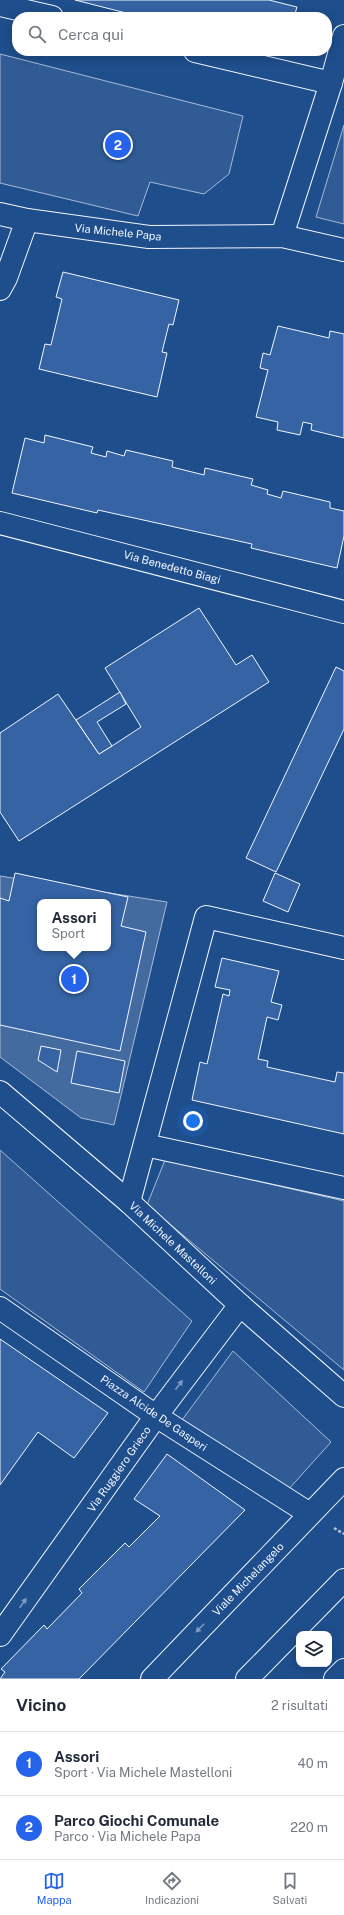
<!DOCTYPE html>
<html lang="it">
<head>
<meta charset="utf-8">
<style>
  :root { --surface:#fff; --page:#f2f2f3; --text:#1f2937; --muted:#747a83; --line:#e0e1e3; --accent:#2563eb }
  body { margin:0; font-family:"Public Sans",sans-serif; background:var(--page); color:var(--text) }
  .controls { position:absolute; right:12px; bottom:12px; display:grid; overflow:hidden; border-radius:8px; box-shadow:0 2px 10px #0003 }
  .controls button { width:36px; height:36px; display:grid; place-items:center; padding:0; border:0; border-bottom:1px solid var(--line); background:var(--surface); color:var(--text); font:20px sans-serif }
  .you { position:absolute; left:193px; top:1121px; width:14px; height:14px; margin:-10px; border:3px solid #fff; border-radius:50%; background:#1a73e8; box-shadow:0 0 0 6px #1a73e833 }
  .badge { display:grid; place-items:center; width:26px; height:26px; border-radius:50%; background:var(--accent); color:#fff; font-size:13px; font-weight:700 }
  .pin { position:absolute; translate:-50% -50%; border:2px solid #fff; box-shadow:0 1px 4px #0006 }
  .popup { position:absolute; left:37px; top:899px; width:74px; height:52px; box-sizing:border-box; display:grid; place-content:center; border-radius:8px; background:var(--surface); filter:drop-shadow(0 1px 3px #0005); font-size:13px; white-space:nowrap; color:var(--muted) }
  .popup b { font-size:15px; color:var(--text) }
  .popup::after { content:''; position:absolute; left:50%; top:100%; margin-left:-8px; border:8px solid transparent; border-top-color:var(--surface) }
  .list { margin:0; padding:0; list-style:none }
  h2 { display:flex; justify-content:space-between; align-items:center; height:52px; margin:0; padding:0 16px; font-size:17px }
  h2 small { font-size:13px; font-weight:400; color:var(--muted) }
  .list li { display:grid; grid-template-columns:26px 1fr auto; gap:12px; align-items:center; box-sizing:border-box; height:64px; padding:0 16px; border-top:1px solid var(--line) }
  .list b { display:block; font-size:15px; white-space:nowrap }
  .list p { margin:0; font-size:13px; white-space:nowrap; color:var(--muted) }
  .list em { font-size:13px; font-style:normal; color:var(--muted) }
  .icon { flex:none; width:22px; height:22px; fill:none; stroke:currentColor; stroke-width:2; stroke-linecap:round; stroke-linejoin:round }
  .map { position:relative; flex:none; width:344px; height:1679px; overflow:hidden }
  .search { position:absolute; background:var(--surface); box-shadow:0 2px 10px #0003; left:12px; right:12px; top:12px; height:44px; display:flex; align-items:center; gap:10px; box-sizing:border-box; padding:0 14px; border-radius:16px; color:var(--muted); font-size:15px }
  .sheet { height:180px; background:var(--surface) }
  nav { display:flex; justify-content:space-around; align-items:center; box-sizing:border-box; height:56px; border-top:1px solid var(--line); background:var(--surface); font-size:11px; color:var(--muted) }
  nav a { display:grid; justify-items:center; gap:2px }
  nav .on { color:var(--accent) }
  .map>svg:first-child { display:block }
  .built { fill:#305b95; stroke:#a8bbd7 }
  .water { fill:#446ba0; stroke:#a8bbd7; fill-rule:evenodd }
  .building { fill:#3563a3; stroke:#f2f6ff; fill-rule:evenodd }
  .lines { fill:none; stroke-linecap:round; stroke-linejoin:round }
  .minor-casing { stroke:#f2f6ff; stroke-width:24 }
  .path { stroke:#b3c4dc; stroke-width:2.5; stroke-dasharray:3 2; stroke-linecap:butt }
  .minor { stroke:#1f4e8c; stroke-width:22 }
  .oneway { fill:#7e9ac0 }
  .labels { text-anchor:middle; dominant-baseline:central; stroke-width:3; stroke-linejoin:round; paint-order:stroke }
  .street-label { font-size:11px; fill:#f2f6ff; stroke:#1f4e8c }
</style>
</head>
<body>
<div class="map">
<svg width="344" height="1679" viewBox="0 0 344 1679">
  <rect width="100%" height="100%" fill="#1f4e8c"/>
  <g class="built">
    <path d="M0 54 243 116 229 174 204 194 150 182 138 216 0 183Z"/>
    <path d="M344 125V224L316 217Z"/>
    <path d="M0 1150 192 1321 144 1392 0 1289Z"/>
    <path d="M165 1160 344 1201V1370L147 1205Z"/>
    <path d="M233 1351 331 1442 288 1490 182 1420Z"/>
  </g>
  <path class="water" d="M0 876 167 902 114 1125 81 1118 0 1057ZM40 902H108V948H40Z"/>
  <g class="building">
    <path d="M75 0H269L297 7 294 17H142Z"/>
    <path d="M63 272 179 300 173 325 169 324 162 352 167 353 157 397 39 369 45 344 51 345 62 299 56 297Z"/>
    <path d="M278 326 329 338 330 331 344 334V438L311 430 312 424 303 422 300 435 277 430 278 422 256 417 268 370 260 368 263 353 270 355Z"/>
    <path d="M45 435 93 447 91 453 106 457 107 451 124 456 126 450 173 461 172 467 204 475 205 468 253 479 251 485 268 490 267 494 281 498 283 491 330 502V508L344 511V536L337 568 251 548 252 544 98 510 97 513 12 493 25 438 44 443Z"/>
    <path d="M199 608 236 665 252 655 269 682 19 841 0 812V733L58 694 99 754 112 746 141 727 105 668Z"/>
    <path d="M336 667 344 671V729L276 872 246 858Z"/>
    <path d="M120 692 126 704 97 722 112 746 99 754 76 720Z"/>
    <path d="M15 873 128 897 121 926 146 932 120 1051 0 1025V898L9 901ZM40 902H108V948H40Z"/>
    <path d="M275 873 300 884 288 912 263 901Z"/>
    <path d="M222 958 279 971 271 1002 282 1005 278 1020 267 1017 258 1059 268 1061 267 1067 335 1082 337 1072 344 1073V1134L192 1100 200 1062 207 1064 223 994 229 996 230 990 215 987Z"/>
    <path d="M41 1046 61 1050 57 1072 38 1060Z"/>
    <path d="M77 1051 125 1061 119 1093 71 1083Z"/>
    <path d="M0 1339 108 1413 74 1458 38 1432 0 1485Z"/>
    <path d="M167 1454 245 1510 79 1679H0L5 1672 1 1669 44 1625 47 1629 82 1593 79 1589 125 1543 129 1547 160 1516 134 1499Z"/>
  </g>
  <g class="lines">
    <g class="minor-casing">
      <g id="minor">
        <path d="M0 5 52 17"/>
        <path d="M195 51 331 83"/>
        <path d="M0 214 27 220 149 237 282 236 344 250"/>
        <path d="M282 236 331 83 344 36"/>
        <path d="M0 289 6 278 27 220"/>
        <path d="M0 523 344 612"/>
        <path d="M0 1092 129 1202 240 1305 344 1396"/>
        <path d="M145 1145 344 1188"/>
        <path d="M129 1202 206 917 344 948"/>
        <path d="M0 1308 156 1416 310 1514"/>
        <path d="M0 1635 156 1416 240 1305"/>
        <path d="M152 1679 344 1479"/>
        <path d="M247 1679 344 1580"/>
        <path d="M335 1679 344 1670"/>
      </g>
    </g>
    <path class="path" d="M334 1528 344 1534"/>
    <use href="#minor" class="minor"/>
  </g>
  <defs><path id="oneway-solid" d="M-6-.8H1V-3.2L6.5 0L1 3.2V.8H-6Z"/></defs>
  <g class="oneway">
    <use href="#oneway-solid" transform="translate(179 1385) rotate(-53)"/>
    <use href="#oneway-solid" transform="translate(23 1603) rotate(-55)"/>
    <use href="#oneway-solid" transform="translate(200 1628) rotate(134)"/>
  </g>
  <g class="labels">
    <g class="street-label">
      <text transform="translate(118 232) rotate(6)">Via Michele Papa</text>
      <text transform="translate(172 567) rotate(15)">Via Benedetto Biagi</text>
      <text transform="translate(173 1243) rotate(43)">Via Michele Mastelloni</text>
      <text transform="translate(154 1413) rotate(34)">Piazza Alcide De Gasperi</text>
      <text transform="translate(119 1469) rotate(-55)">Via Ruggiero Grieco</text>
      <text transform="translate(248 1579) rotate(-46)">Viale Michelangelo</text>
    </g>
  </g>
</svg>
<div class="controls">
<button><svg class="icon" aria-label="layers" viewBox="0 0 24 24"><path d="M12 4l9 5-9 5-9-5zM3 14l9 5 9-5"/></svg></button>
</div>
<div class="you"></div>
<div class="pin badge" style="left:74px;top:979px">1</div>
<div class="popup"><b>Assori</b>Sport</div>
<div class="pin badge" style="left:118px;top:145px">2</div>
<div class="search"><svg class="icon" aria-label="search" viewBox="0 0 24 24"><circle cx="10" cy="10" r="6"/><path d="M15 15l6 6"/></svg>Cerca qui</div>
</div>
<section class="sheet">
<h2>Vicino<small>2 risultati</small></h2>
<ul class="list">
<li><span class="badge">1</span><div><b>Assori</b><p>Sport · Via Michele Mastelloni</p></div><em>40 m</em></li>
<li><span class="badge">2</span><div><b>Parco Giochi Comunale</b><p>Parco · Via Michele Papa</p></div><em>220 m</em></li>
</ul>
</section>
<nav>
<a class="on"><svg class="icon" aria-label="map" viewBox="0 0 24 24"><path d="M3 6l6-2 6 2 6-2v14l-6 2-6-2-6 2zM9 4v14M15 6v14"/></svg>Mappa</a>
<a><svg class="icon" aria-label="directions" viewBox="0 0 24 24"><path d="M12 3l9 9-9 9-9-9zM9 14v-3h6M13 9l2 2-2 2"/></svg>Indicazioni</a>
<a><svg class="icon" aria-label="saved" viewBox="0 0 24 24"><path d="M7 4h10v16l-5-4-5 4z"/></svg>Salvati</a>
</nav>
</body>
</html>
